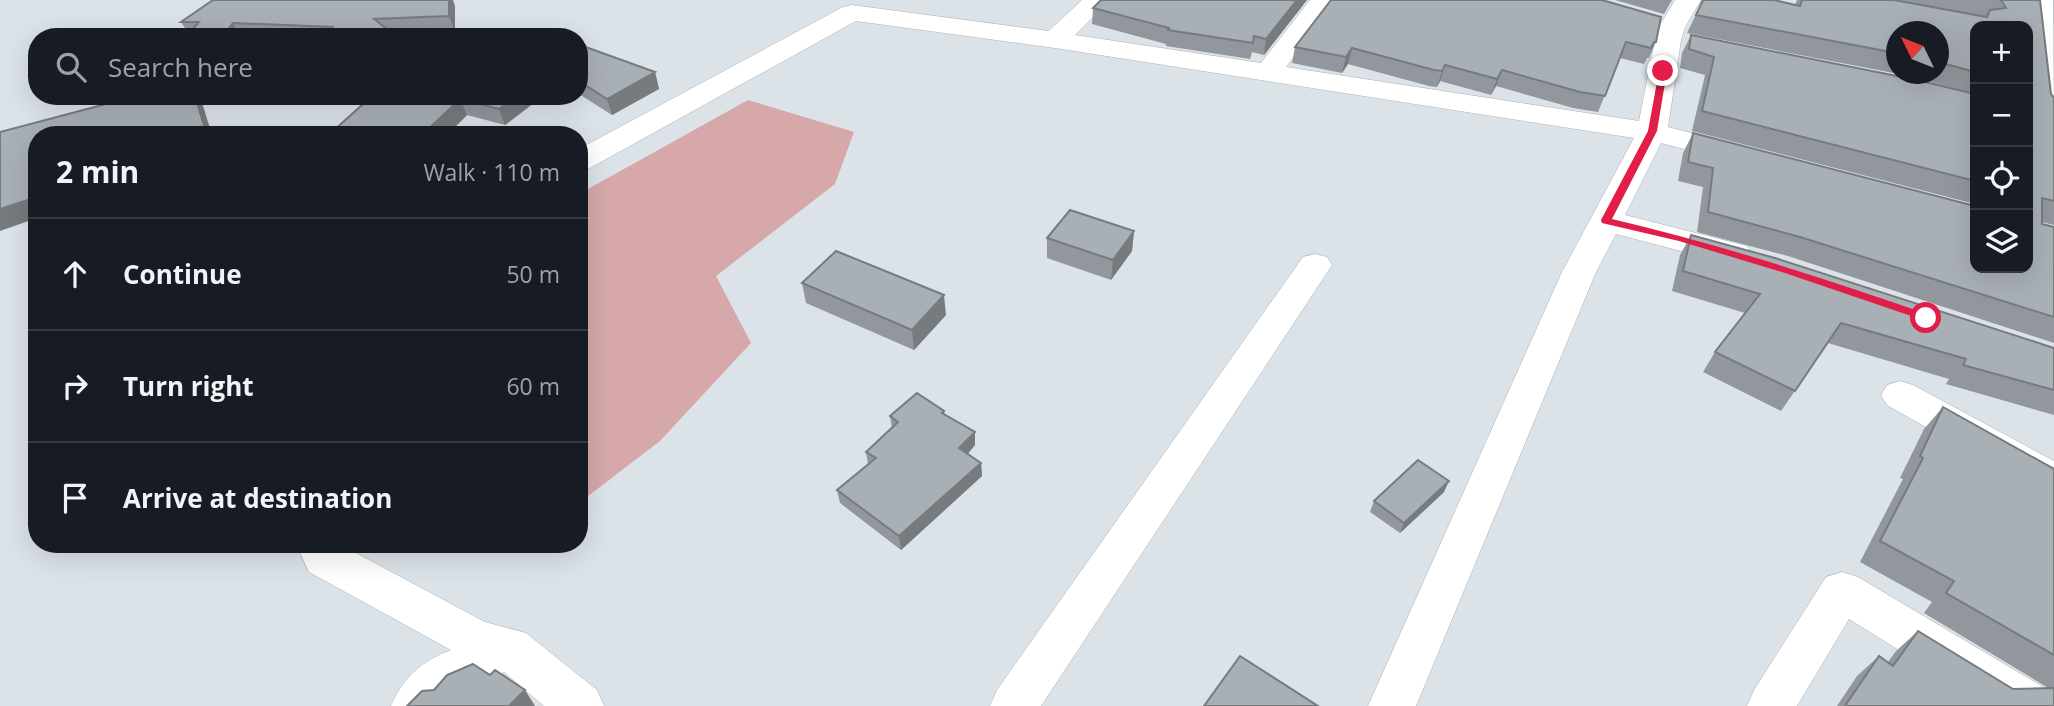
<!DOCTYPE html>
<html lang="en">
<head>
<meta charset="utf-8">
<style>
  :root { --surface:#171b24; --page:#242831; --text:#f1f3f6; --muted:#9ea1a6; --line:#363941 }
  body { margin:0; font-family:"Open Sans",sans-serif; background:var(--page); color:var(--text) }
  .controls { position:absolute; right:21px; top:21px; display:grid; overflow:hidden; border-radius:14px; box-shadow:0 7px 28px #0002 }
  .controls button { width:63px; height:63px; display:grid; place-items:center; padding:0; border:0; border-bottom:2px solid var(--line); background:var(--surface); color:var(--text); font:35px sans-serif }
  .compass { position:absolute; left:1886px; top:21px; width:63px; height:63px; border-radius:50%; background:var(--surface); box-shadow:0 7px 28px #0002; rotate:313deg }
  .stop { position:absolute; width:21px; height:21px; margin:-16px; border:5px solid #e11d48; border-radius:50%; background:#fff }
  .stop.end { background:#e11d48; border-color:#fff; box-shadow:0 2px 7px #0008 }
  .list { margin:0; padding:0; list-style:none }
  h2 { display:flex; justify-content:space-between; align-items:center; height:91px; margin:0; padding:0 28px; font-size:30px }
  h2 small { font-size:23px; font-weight:400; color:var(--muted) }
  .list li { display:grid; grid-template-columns:46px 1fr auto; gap:21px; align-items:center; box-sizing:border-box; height:112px; padding:0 28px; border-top:2px solid var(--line) }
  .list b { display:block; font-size:26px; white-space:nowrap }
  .list em { font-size:23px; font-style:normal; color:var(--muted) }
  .icon { flex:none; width:38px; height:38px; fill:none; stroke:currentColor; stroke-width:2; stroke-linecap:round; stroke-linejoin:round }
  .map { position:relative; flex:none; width:2054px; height:706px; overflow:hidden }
  .search { position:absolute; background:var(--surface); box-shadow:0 7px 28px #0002; left:28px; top:28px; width:560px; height:77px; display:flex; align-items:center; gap:18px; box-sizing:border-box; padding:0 24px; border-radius:28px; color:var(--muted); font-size:26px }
  .panel { position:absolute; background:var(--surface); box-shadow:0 7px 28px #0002; left:28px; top:126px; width:560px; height:427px; border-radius:28px }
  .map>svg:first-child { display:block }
  .green { fill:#d7a8a9 }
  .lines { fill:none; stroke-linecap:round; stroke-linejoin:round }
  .street-casing { stroke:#abb1b7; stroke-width:1 }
  .street { fill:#fff; fill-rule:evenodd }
  .wall { fill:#91979c; fill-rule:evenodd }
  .shaded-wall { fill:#767b7f }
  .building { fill:#a9b0b5; stroke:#767b7f; stroke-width:2 }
  .route { fill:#e11d48 }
</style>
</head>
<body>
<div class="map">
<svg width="2054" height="706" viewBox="0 0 2054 706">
  <rect width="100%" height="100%" fill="#dce3e8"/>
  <path class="green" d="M748 100 854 132 835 184 716 276 751 343 660 441 579 503V194Z"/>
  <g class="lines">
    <g class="street-casing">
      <g id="street">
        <path d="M1082 0H1110L1075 35 1261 63 1310 0H1336L1286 67 1639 121 1655 40 1659 27 1675 0H1701L1685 27 1681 40 1668 127 1749 148 1753 154 1749 160 1738 163 1661 143 1625 215 1747 246 1752 254 1747 262 1735 265 1616 234 1596 272 1416 706H1368L1562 272 1634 138 1055 48 856 21 590 168 579 170V149L843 7 852 5 1049 31Z"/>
        <path d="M2027 0H2053L2054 122 2044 119 2039 113Z"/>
        <path d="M1315 254 1327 257 1332 265 1041 706H990L997 690 1303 257Z"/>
        <path d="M1900 381 1913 385 2054 461V496L2040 492 1887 405 1881 395 1887 385Z"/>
        <path d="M296 544H339L485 622 526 633 597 690 604 706H544L504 672 459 691 446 706H391C404 676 421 662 451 650L309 572Z"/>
        <path d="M1842 572 1858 577 2048 690 2054 706H1989L1849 619 1797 706H1747L1754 690 1826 577Z"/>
      </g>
    </g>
    <use href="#street" class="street"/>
  </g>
  <g class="wall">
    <path d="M1307 0 1264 55 1252 52 1250 59 1166 46V44L1092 24 1093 8Z"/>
    <path d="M1331 0 1656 42 1649 58H1647L1644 64 1620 58 1598 112 1573 108 1496 86 1491 95 1440 81 1437 87 1429 86 1348 64 1342 73 1292 63 1295 47Z"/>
    <path d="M1615 0H1672L1664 14Z"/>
    <path d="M1703 0 1795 5 1797 0H2040L2051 94 2054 98V225L2042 222V224L2054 227V343L1788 256 1697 232 1703 187 1678 181 1683 153 1693 133 2028 268V26H1975V204L1692 131 1705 75 1680 68 1682 53 1691 35 1968 92 1909 76 1687 33ZM1896 32H1938V74H1896Z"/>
    <path d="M455 6V32L394 34 397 37H186L189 34 181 22Z"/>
    <path d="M579 46 655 72 659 89 612 115 579 94Z"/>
    <path d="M372 96H543L505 125 467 115 447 135H335L333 131Z"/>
    <path d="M1134 231 1132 251 1111 280 1047 258V238Z"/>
    <path d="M1691 235 2054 348V415L1946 384 1949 379 1828 343 1781 411 1703 372 1715 352 1745 313 1672 291 1680 255Z"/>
    <path d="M802 283 946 315 914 350 806 303Z"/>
    <path d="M1943 407 2054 469V706H1837L1857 676 1879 656 1888 662 1896 651 1918 631 2013 689H2050L1924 613 1932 602 1860 562 1903 479 1900 478 1924 429Z"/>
    <path d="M944 411 945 415 975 432V445L968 454 981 463 982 476 901 550 840 503 837 490 868 464 866 452 892 428 890 416Z"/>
    <path d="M1444 492 1400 533 1370 512 1374 501Z"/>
  </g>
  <g class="shaded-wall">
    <path d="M449 0H453L455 6V32L449 16Z"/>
    <path d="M1297 0H1307L1264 55 1266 39Z"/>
    <path d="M233 23 240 37H222Z"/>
    <path d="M1352 48 1348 64 1342 73 1346 57Z"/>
    <path d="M1445 65 1440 81 1437 87 1442 71Z"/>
    <path d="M1502 70 1496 86 1491 95 1497 79Z"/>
    <path d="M655 72 659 89 612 115 607 99Z"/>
    <path d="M195 96H200L212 135H198Z"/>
    <path d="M515 96H543L505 125 499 109Z"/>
    <path d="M460 99 467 115 447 135H422Z"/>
    <path d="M37 197V218L0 231V209Z"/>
    <path d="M1134 231 1132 251 1111 280 1113 260Z"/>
    <path d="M944 295 946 315 914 350 912 330Z"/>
    <path d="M975 432V445L960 462 959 448Z"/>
    <path d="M981 463 982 476 901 550 899 536Z"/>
    <path d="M1449 481 1444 492 1400 533 1404 523Z"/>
    <path d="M525 690 535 706H509Z"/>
  </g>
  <g class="building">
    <path d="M213 0H449V16L374 19 397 37H325L333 27 233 23 222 37H186L199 22H181Z"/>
    <path d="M1101 0H1297L1266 39 1254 36 1253 43 1168 30 1169 28 1093 8Z"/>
    <path d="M1331 0H1602L1661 17 1656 42H1654L1651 48 1626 42 1605 96 1580 92 1502 70 1497 79 1445 65 1442 71 1434 70 1352 48 1346 57 1295 47Z"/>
    <path d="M1703 0H1774L1800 6 1802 0H1894L1987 17 1990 10 2006 8 2001 0H2040L2051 94 2054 98V201L2042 198V224L2054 227V317L1800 237 1708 212 1713 168 1688 162 1693 133 1975 206V268H2028V26H1975V72L1938 62V32H1896V53L1696 15Z"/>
    <path d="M1691 35 1917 80 1975 94V181L1702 111 1714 57 1689 49Z"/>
    <path d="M579 46H583L655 72 607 99 579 81Z"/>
    <path d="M130 96H195L206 132 198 135H37V197L0 209V132L129 98Z"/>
    <path d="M372 96H515L499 109 460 99 422 135H363L333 131Z"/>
    <path d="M1070 210 1134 231 1113 260 1047 238Z"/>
    <path d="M1691 235 1775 258 2054 348V390L1963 365 1966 359 1841 323 1795 391 1715 352 1760 294 1683 271Z"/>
    <path d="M836 251 944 295 912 330 802 283Z"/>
    <path d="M917 393 944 411 942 413 975 432 959 448 981 463 899 536 837 490 876 458 866 452 898 422 890 416Z"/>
    <path d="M1943 407 2054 469V655L1946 593 1954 581 1880 541 1923 458 1920 456Z"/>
    <path d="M1418 460 1449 481 1404 523 1374 501Z"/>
    <path d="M1918 631 2013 689 2054 688V706H1845L1879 656 1893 666Z"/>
    <path d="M1240 656 1318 706H1204Z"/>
    <path d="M473 664 490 675 495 670 525 690 509 706H407L422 691 434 690 447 675Z"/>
  </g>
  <path class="route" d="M1663 68 1667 71 1657 131 1612 219C1720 244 1825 279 1930 315V320H1923L1782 272 1679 241 1602 223 1601 220 1648 131 1659 71Z"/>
</svg>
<div class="controls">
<button>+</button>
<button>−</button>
<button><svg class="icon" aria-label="locate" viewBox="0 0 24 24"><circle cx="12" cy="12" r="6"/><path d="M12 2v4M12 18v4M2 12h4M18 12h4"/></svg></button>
<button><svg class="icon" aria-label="layers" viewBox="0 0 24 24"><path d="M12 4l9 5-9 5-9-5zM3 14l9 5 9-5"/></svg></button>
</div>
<svg class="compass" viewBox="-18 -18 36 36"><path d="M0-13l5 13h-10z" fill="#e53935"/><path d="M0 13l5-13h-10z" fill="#9ea1a6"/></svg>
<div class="stop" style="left:1926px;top:318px"></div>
<div class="stop end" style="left:1663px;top:71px"></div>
<div class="search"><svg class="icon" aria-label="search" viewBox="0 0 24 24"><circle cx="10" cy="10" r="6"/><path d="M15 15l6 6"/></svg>Search here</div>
<section class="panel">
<h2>2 min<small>Walk · 110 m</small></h2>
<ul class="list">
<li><svg class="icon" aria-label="ahead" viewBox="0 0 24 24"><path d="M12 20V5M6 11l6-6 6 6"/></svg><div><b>Continue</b></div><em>50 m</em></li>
<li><svg class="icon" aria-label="right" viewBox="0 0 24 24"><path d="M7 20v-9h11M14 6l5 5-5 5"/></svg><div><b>Turn right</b></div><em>60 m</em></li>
<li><svg class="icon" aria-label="arrive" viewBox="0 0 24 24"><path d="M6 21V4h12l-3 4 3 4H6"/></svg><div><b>Arrive at destination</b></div></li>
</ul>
</section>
</div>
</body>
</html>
